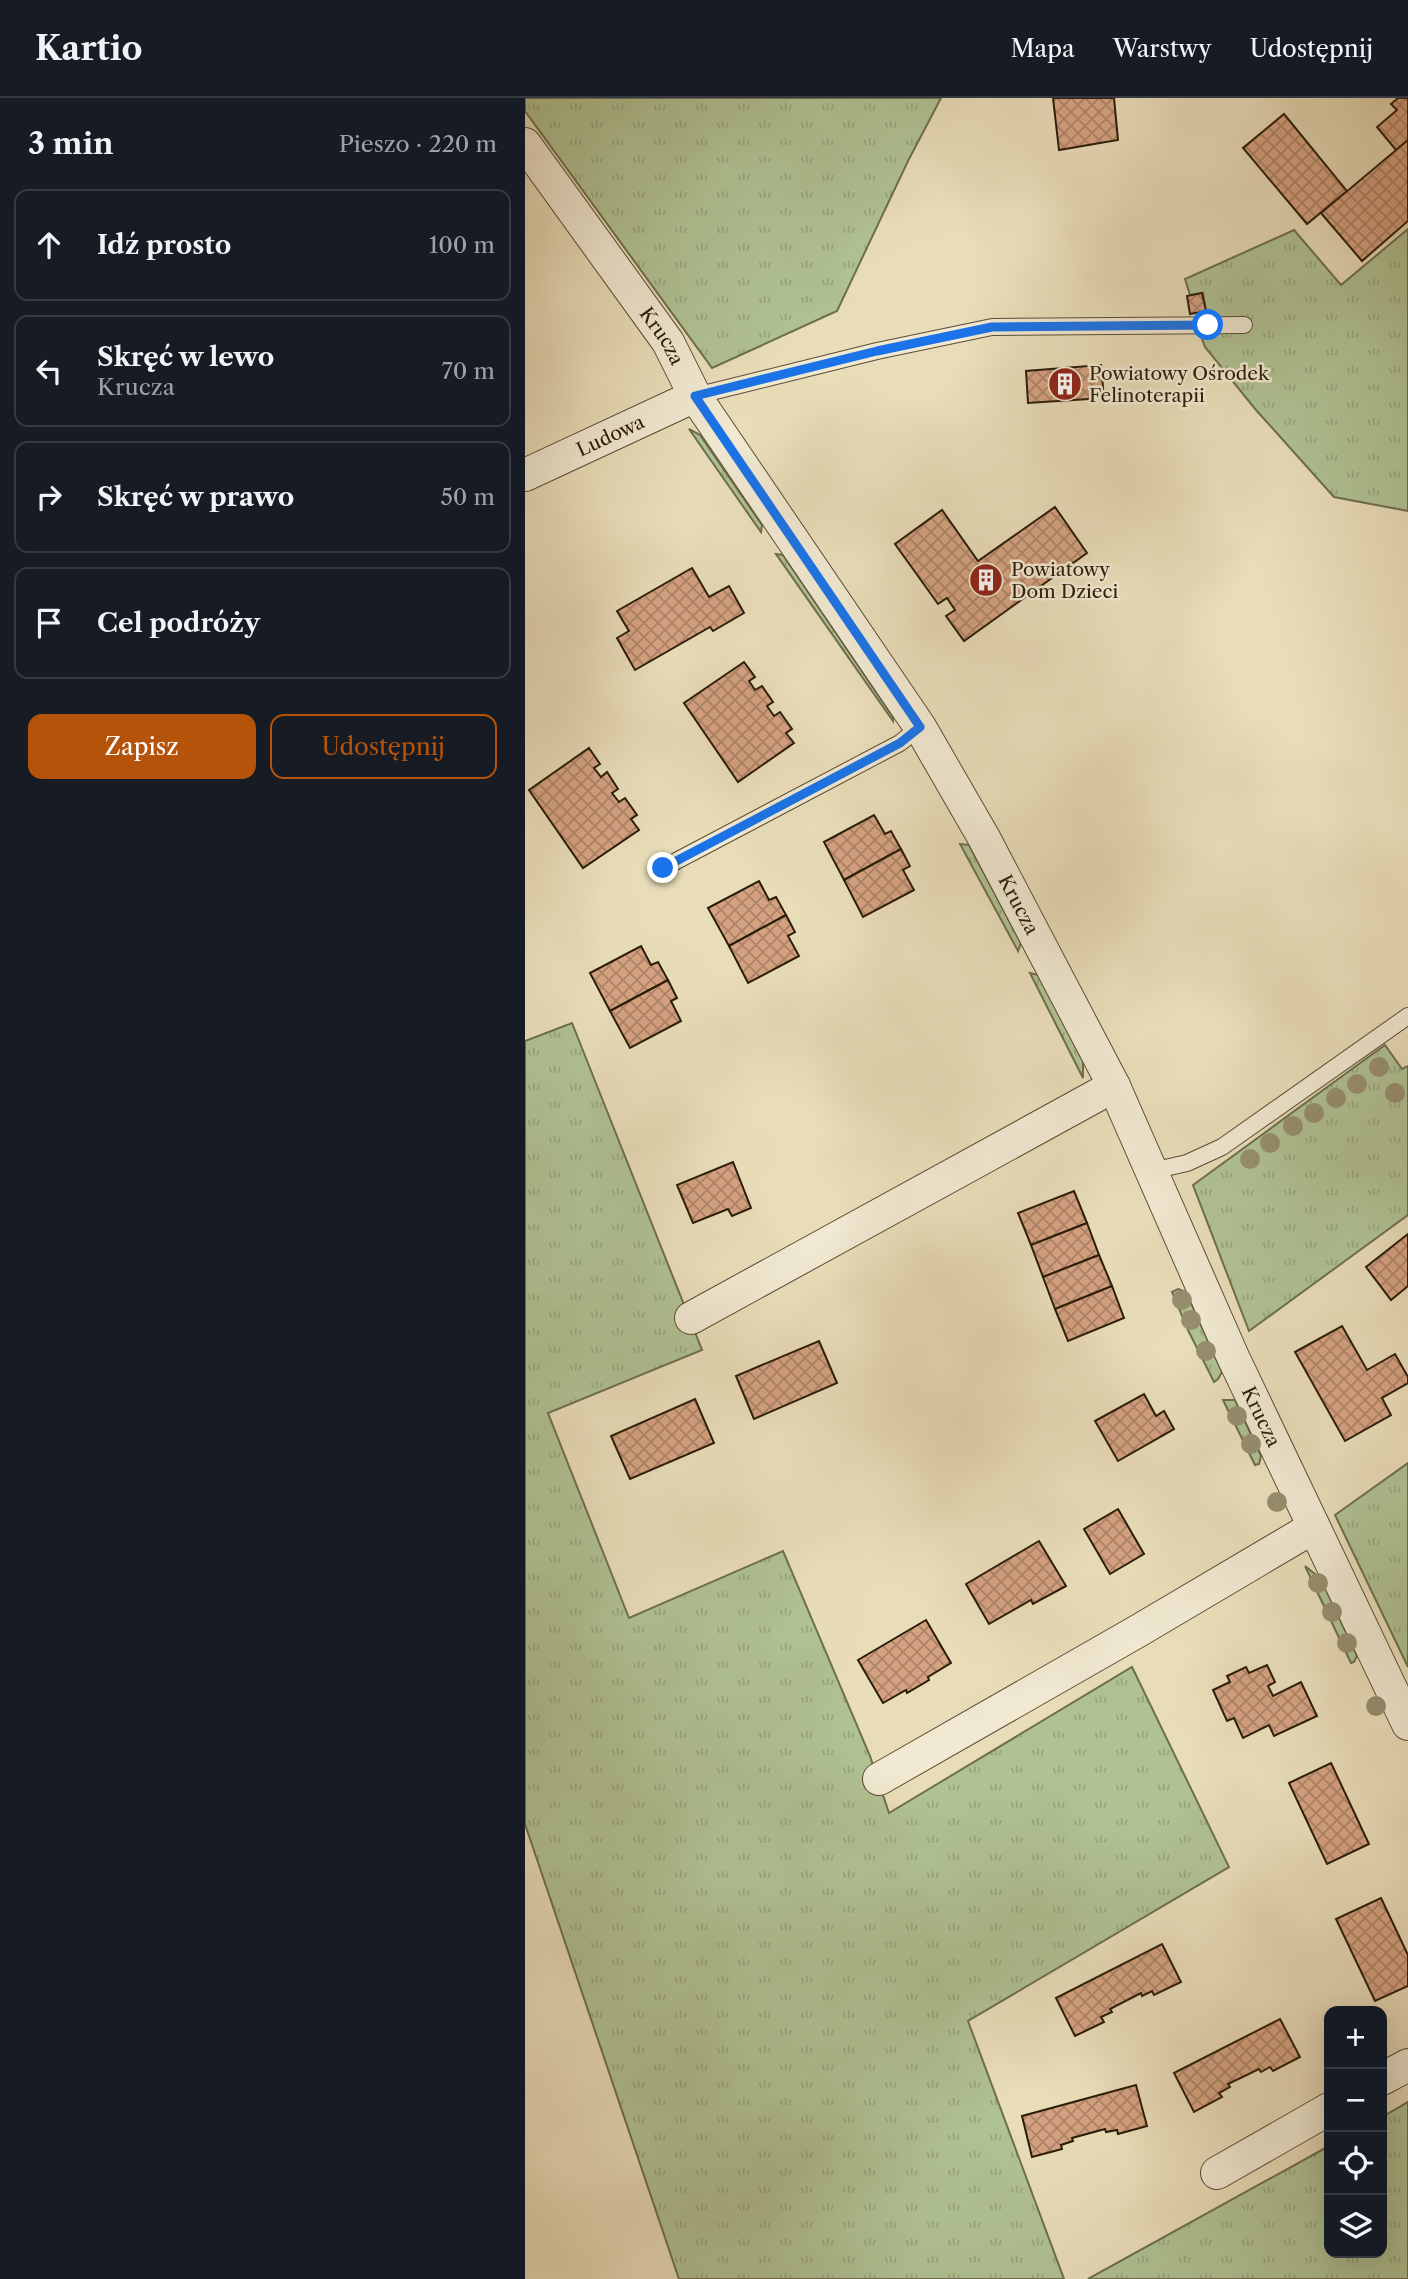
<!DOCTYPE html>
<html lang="pl">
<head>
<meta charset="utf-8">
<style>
  :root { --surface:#171b24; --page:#20242c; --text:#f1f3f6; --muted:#9ea1a6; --line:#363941; --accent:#b45309 }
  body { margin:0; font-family:"Libre Caslon Text",serif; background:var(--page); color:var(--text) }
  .controls { position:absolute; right:21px; bottom:21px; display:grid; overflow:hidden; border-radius:14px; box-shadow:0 7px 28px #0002 }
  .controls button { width:63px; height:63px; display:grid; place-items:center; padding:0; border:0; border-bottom:2px solid var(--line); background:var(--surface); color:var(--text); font:35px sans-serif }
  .stop { position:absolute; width:21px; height:21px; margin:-16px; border:5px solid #1a73e8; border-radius:50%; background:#fff }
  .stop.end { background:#1a73e8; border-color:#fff; box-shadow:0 2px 7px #0008 }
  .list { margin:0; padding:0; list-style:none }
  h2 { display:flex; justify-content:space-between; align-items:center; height:91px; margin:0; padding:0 28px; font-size:30px }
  h2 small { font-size:23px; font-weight:400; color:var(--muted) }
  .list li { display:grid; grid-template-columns:46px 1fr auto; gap:21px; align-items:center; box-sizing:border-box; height:112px; margin:0 14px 14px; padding:0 14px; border:2px solid var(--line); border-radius:14px }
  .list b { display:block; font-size:26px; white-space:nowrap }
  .list p { margin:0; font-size:23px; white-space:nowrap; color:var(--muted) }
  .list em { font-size:23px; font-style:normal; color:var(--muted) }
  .actions { display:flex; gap:14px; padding:21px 28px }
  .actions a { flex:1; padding:16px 0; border:2px solid var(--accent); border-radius:14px; text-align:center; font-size:24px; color:var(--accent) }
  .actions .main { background:var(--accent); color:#fff }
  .icon { flex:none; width:38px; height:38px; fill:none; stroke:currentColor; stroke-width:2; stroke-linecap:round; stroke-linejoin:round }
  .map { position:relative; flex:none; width:883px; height:2181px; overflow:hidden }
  header { display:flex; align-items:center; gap:42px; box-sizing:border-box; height:98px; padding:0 35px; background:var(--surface); border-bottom:2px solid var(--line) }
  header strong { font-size:33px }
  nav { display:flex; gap:38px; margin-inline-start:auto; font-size:24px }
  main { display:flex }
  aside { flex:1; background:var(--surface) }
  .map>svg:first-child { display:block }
  .grass { fill:url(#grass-tufts); stroke:#6d6f4e; stroke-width:2 }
  .building { fill:url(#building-cross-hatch); stroke:#2a1c08; stroke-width:2 }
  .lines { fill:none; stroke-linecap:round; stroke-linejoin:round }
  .lane-casing { stroke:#5a4c34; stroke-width:18 }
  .street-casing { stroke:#5a4c34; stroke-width:34 }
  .lane { stroke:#f1e9d2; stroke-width:16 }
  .street { stroke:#f1e9d2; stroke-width:32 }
  .tree { fill:#968e6f }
  .route { stroke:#1a73e8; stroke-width:9 }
  .labels { text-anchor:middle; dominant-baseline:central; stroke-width:5; stroke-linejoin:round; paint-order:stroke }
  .street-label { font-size:19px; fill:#2a1c08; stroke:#f1e9d2 }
  .poi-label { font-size:19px; fill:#2a1c08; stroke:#f1e9d2; text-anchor:start }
</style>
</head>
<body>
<header>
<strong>Kartio</strong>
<nav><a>Mapa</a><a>Warstwy</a><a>Udostępnij</a></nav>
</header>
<main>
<aside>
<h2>3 min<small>Pieszo · 220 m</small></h2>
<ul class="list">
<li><svg class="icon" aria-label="ahead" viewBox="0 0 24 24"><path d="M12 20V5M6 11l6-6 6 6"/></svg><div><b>Idź prosto</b></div><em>100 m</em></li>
<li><svg class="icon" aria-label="left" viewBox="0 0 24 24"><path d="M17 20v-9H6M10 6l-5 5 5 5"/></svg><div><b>Skręć w lewo</b><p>Krucza</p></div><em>70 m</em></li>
<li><svg class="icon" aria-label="right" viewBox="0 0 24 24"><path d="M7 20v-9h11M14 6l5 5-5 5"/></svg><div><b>Skręć w prawo</b></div><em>50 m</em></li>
<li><svg class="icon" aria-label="arrive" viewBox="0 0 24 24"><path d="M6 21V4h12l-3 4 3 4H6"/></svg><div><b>Cel podróży</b></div></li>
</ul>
<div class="actions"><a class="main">Zapisz</a><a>Udostępnij</a></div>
</aside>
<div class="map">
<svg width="883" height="2181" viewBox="0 0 883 2181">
  <defs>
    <pattern id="grass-tufts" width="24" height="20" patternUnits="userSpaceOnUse" patternTransform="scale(1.75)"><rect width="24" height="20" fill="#b0c294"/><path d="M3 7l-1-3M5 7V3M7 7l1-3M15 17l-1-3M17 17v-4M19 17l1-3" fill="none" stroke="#98a67e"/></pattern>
    <pattern id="building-cross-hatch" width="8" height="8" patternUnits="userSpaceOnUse" patternTransform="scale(1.75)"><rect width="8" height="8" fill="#d5a281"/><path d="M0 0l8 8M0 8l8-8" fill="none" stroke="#ad8368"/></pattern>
  </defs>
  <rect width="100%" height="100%" fill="#e9ddb9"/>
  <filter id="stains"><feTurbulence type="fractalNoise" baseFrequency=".00286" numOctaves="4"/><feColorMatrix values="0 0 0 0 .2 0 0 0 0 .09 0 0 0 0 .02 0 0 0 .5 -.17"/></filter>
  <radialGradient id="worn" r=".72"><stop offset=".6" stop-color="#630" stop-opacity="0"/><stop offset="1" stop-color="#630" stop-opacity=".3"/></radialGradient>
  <g class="grass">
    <path d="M0 0H416L383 63 312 213 187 270 0 13Z"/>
    <path d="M883 131V413L809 399 731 312 680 249 676 238 685 237 678 195 665 197 660 181 769 132 816 187Z"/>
    <path d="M164 331 175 337 237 427 236 434Z"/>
    <path d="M251 456 258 457 368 619V623Z"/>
    <path d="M435 746 444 747 496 845 493 853Z"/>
    <path d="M505 875 513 877 558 962V980Z"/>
    <path d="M47 925 177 1252 23 1315 104 1520 258 1453 345 1658 364 1715 607 1569 704 1769 443 1923 539 2181H154L0 1726V943Z"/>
    <path d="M860 947 877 971 883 968V1117L724 1233 668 1087Z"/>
    <path d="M653 1191 661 1194 697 1274 693 1281 689 1284 663 1232 647 1194Z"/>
    <path d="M698 1302H710L736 1358 734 1366 730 1367Z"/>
    <path d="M883 1365V1569L810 1417Z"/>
    <path d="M780 1468 796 1481 832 1558 829 1564 826 1565Z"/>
    <path d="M883 2004V2181H563L804 2048V2155H857V2019Z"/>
  </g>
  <g class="building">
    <path d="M528 0H589L593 42 534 52Z"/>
    <path d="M873 0H883V42L871 52 852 29 872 12 866 6Z"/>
    <path d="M759 16 822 93 782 126 718 50Z"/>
    <path d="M883 42V123L837 163 796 115Z"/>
    <path d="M677 195 681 213 665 216 662 198Z"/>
    <path d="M576 267 579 300 503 305 501 273Z"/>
    <path d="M530 409 562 455 439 543 421 518 430 512 422 500 413 506 370 446 417 412 453 463Z"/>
    <path d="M167 470 184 499 204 488 219 515 188 533 185 529 110 572 92 540 104 533 92 513Z"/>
    <path d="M219 564 230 579 224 583 230 592 237 588 248 604 242 608 249 618 255 614 267 631 261 635 269 645 213 684 159 605Z"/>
    <path d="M64 650 75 666 69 670 76 679 82 674 93 691 87 695 94 704 100 700 112 717 106 721 114 732 58 770 4 692Z"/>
    <path d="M349 717 360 736 366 733 376 751 319 782 299 744Z"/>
    <path d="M376 751 385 768 378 772 389 792 338 819 319 782Z"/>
    <path d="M234 783 244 802 251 799 261 817 204 848 183 810Z"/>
    <path d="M261 817 270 834 263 838 274 858 223 885 204 848Z"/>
    <path d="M116 848 126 867 133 864 143 882 85 913 65 875Z"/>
    <path d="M143 882 152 900 146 903 156 923 105 950 85 913Z"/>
    <path d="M208 1064 226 1110 207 1118 203 1111 168 1125 152 1087Z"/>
    <path d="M549 1093 562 1125 506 1147 493 1115Z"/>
    <path d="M562 1125 574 1157 518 1179 506 1147Z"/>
    <path d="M883 1136V1188L866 1202 841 1169Z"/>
    <path d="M574 1157 587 1188 530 1211 518 1179Z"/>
    <path d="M587 1188 599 1220 543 1243 530 1211Z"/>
    <path d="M817 1228 842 1272 870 1256 883 1279V1285L857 1300 866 1317 820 1343 770 1254Z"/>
    <path d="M294 1243 312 1285 229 1321 211 1278Z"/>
    <path d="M619 1296 631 1318 639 1313 649 1331 593 1363 570 1323Z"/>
    <path d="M170 1301 189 1345 105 1381 86 1338Z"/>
    <path d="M593 1411 619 1456 585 1476 559 1431Z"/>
    <path d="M514 1443 541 1488 508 1506 506 1502 464 1526 441 1486Z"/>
    <path d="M401 1522 426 1565 403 1579 404 1582 382 1595 381 1592 358 1605 333 1562Z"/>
    <path d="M742 1567 750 1584 743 1588 748 1598 776 1584 792 1618 749 1638 744 1627 718 1640 709 1620 702 1623 688 1592 705 1584 702 1578 721 1569 724 1575Z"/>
    <path d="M806 1665 844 1746 802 1766 764 1685Z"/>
    <path d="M856 1800 883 1857V1888L850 1903 811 1821Z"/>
    <path d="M637 1846 656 1884 629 1897 627 1893 617 1898 616 1895 585 1911 587 1914 576 1919 579 1924 550 1938 531 1900Z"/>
    <path d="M755 1921 775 1959 748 1973 745 1969 736 1974 734 1971 703 1986 705 1989 694 1995 697 1999 669 2014 649 1975Z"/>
    <path d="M611 1987 622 2028 593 2036 592 2032 581 2034 580 2031 547 2040 548 2043 536 2047 537 2051 507 2059 497 2018Z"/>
  </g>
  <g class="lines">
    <g class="lane-casing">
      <g id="lane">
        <path d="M170 298 352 253 467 229 719 227"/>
        <path d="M138 770 375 645 395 629"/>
        <path d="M627 1073 662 1065 697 1049 883 918"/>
      </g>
    </g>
    <g class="street-casing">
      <g id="street">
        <path id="s1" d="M0 46 143 244 170 298 395 629 459 740 589 988 708 1259 883 1626"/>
        <path id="s2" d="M0 377 170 298"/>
        <path d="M166 1220 589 988"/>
        <path d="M354 1681 613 1533 789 1429"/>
        <path d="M857 1981 883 1967"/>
        <path d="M692 2075 804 2011"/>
      </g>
    </g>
    <use href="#lane" class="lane"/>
    <use href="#street" class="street"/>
  </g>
  <g class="tree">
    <circle cx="854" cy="969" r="10"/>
    <circle cx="832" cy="986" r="10"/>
    <circle cx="870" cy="995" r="10"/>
    <circle cx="811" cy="1000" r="10"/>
    <circle cx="789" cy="1015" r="10"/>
    <circle cx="768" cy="1028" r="10"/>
    <circle cx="745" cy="1045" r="10"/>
    <circle cx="725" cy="1061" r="10"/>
    <circle cx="657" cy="1202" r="10"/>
    <circle cx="666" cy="1222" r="10"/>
    <circle cx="681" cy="1253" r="10"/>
    <circle cx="712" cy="1318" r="10"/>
    <circle cx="726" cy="1346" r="10"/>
    <circle cx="752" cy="1404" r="10"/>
    <circle cx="793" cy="1485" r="10"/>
    <circle cx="807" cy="1514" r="10"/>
    <circle cx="822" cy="1545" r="10"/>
    <circle cx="851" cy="1608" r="10"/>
  </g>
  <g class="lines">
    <path class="route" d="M138 770 375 645 395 629 170 298 352 253 467 229 683 227"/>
  </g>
  <defs>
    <g id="building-disc" transform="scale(1.75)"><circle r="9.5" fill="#8f2418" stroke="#f1e9d2"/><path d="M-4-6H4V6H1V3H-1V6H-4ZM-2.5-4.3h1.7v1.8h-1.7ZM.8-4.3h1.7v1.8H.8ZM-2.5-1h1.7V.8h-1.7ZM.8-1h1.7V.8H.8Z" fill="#fff"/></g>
  </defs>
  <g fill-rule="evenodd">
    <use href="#building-disc" x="540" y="286"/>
    <use href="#building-disc" x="461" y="482"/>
  </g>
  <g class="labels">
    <g class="street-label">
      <text stroke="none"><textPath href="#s1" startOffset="236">Krucza</textPath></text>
      <text stroke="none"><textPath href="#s2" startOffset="94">Ludowa</textPath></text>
      <text stroke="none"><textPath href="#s1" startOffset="908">Krucza</textPath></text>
      <text stroke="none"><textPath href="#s1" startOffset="1475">Krucza</textPath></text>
    </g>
    <g class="poi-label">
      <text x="564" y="275">Powiatowy Ośrodek<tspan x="564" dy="22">Felinoterapii</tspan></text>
      <text x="486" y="471">Powiatowy<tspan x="486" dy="22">Dom Dzieci</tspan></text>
    </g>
  </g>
  <rect width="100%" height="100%" filter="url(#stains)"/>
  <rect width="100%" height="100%" fill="url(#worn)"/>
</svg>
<div class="controls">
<button>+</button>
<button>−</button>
<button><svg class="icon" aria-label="locate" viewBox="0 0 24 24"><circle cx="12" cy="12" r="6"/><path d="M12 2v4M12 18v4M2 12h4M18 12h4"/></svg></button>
<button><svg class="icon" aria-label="layers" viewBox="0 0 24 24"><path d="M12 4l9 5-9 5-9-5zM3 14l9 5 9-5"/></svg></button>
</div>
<div class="stop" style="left:683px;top:227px"></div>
<div class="stop end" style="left:138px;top:770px"></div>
</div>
</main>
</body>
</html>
